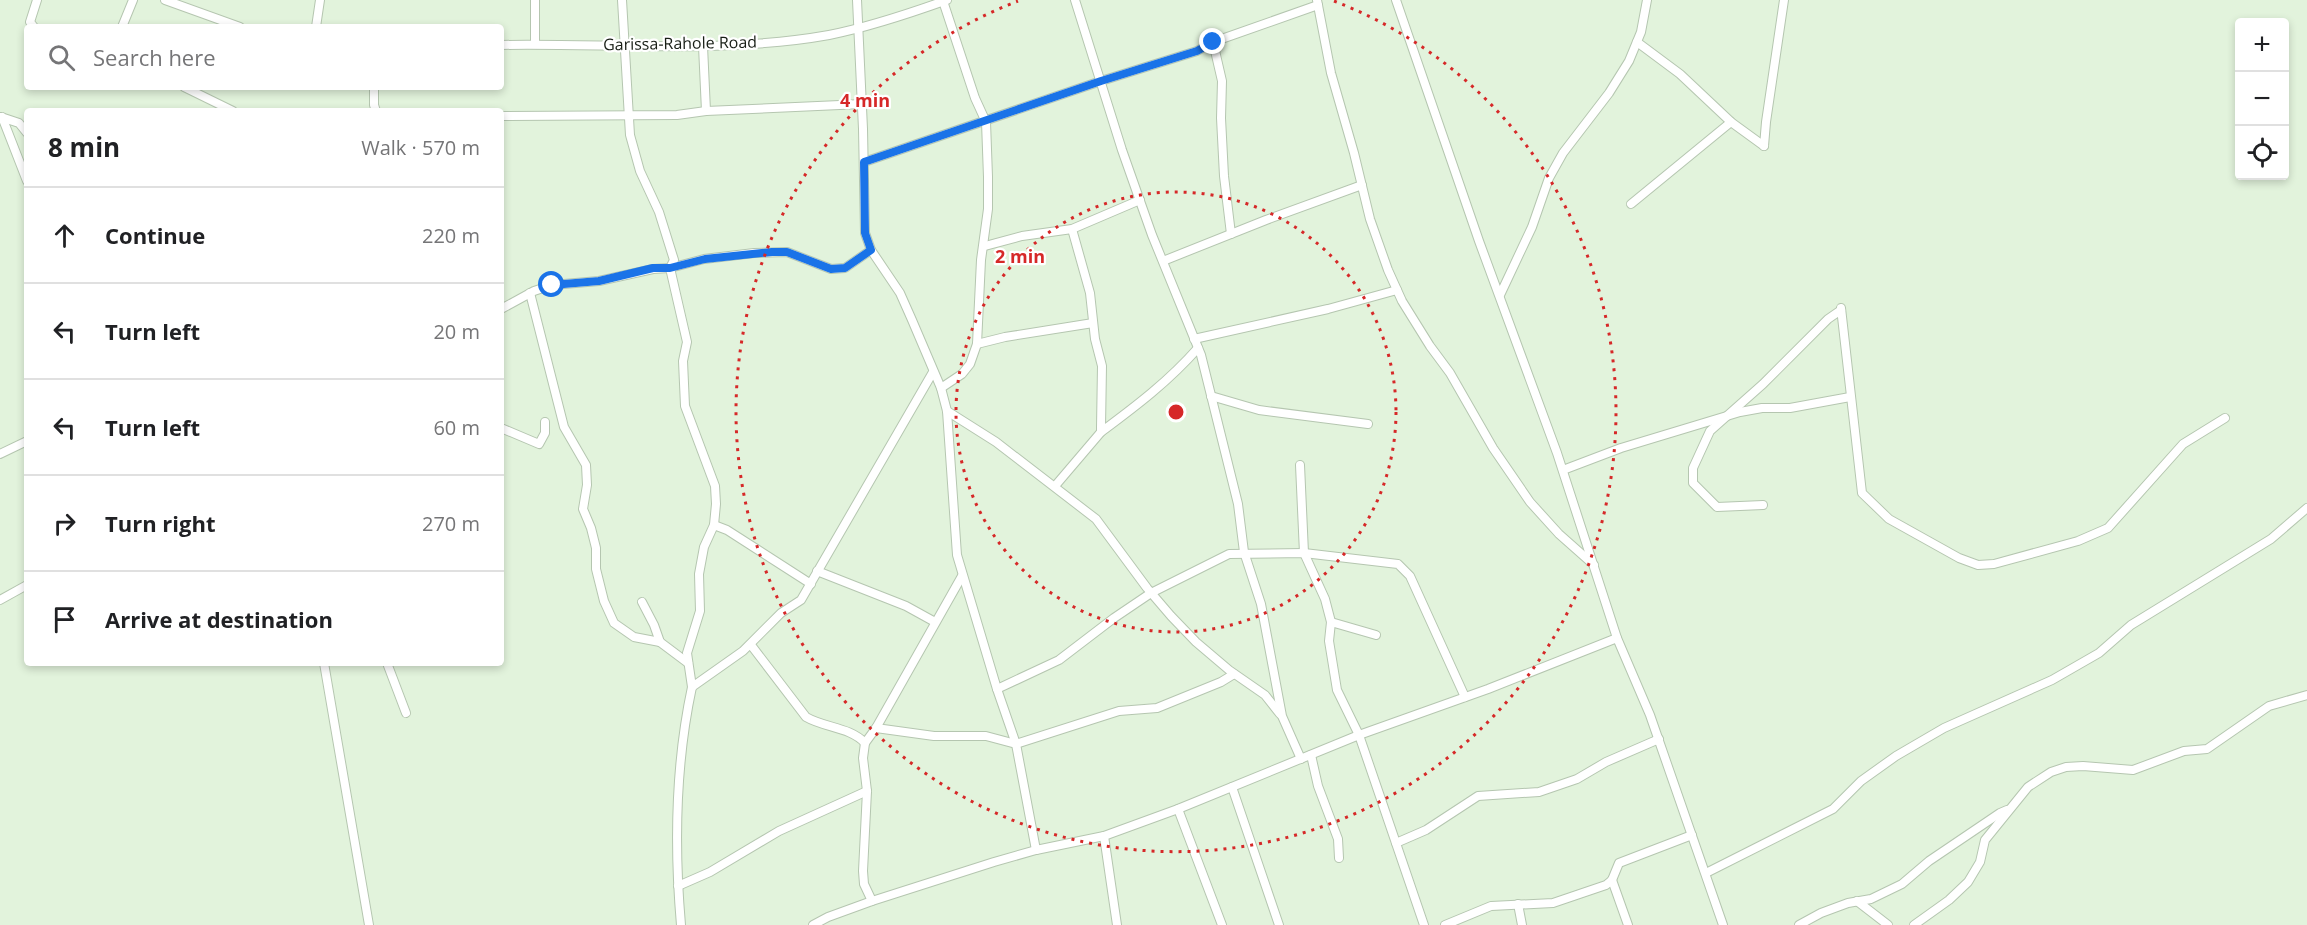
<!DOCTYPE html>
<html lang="en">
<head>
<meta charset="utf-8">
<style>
  :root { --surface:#fff; --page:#f2f2f2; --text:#202124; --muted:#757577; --line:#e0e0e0 }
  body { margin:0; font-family:"Open Sans",sans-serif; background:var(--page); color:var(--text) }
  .controls { position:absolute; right:18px; top:18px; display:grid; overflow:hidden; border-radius:6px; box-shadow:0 3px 9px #0003 }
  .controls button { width:54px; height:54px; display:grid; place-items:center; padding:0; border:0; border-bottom:2px solid var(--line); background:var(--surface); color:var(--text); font:30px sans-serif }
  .stop { position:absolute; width:18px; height:18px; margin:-14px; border:4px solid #1a73e8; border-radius:50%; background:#fff }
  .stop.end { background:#1a73e8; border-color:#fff; box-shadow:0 2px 6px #0008 }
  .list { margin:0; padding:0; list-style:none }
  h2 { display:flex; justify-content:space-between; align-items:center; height:78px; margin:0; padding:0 24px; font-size:26px }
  h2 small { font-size:20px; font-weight:400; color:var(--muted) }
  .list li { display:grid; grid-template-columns:39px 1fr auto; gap:18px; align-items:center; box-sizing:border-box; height:96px; padding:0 24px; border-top:2px solid var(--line) }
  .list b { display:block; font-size:22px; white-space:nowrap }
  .list em { font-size:20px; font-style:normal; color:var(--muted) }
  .icon { flex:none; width:33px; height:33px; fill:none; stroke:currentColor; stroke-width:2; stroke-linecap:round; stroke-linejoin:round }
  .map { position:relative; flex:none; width:2307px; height:925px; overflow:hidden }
  .search { position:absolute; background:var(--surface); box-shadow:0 3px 9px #0003; left:24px; top:24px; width:480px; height:66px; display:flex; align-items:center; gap:15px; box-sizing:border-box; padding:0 21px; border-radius:6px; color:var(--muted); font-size:22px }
  .panel { position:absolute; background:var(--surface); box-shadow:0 3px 9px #0003; left:24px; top:108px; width:480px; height:558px; border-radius:6px }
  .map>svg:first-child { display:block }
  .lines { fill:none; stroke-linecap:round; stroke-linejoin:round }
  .street-casing { stroke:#b5c6b0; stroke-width:10 }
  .street { stroke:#fff; stroke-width:8 }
  .route { stroke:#1a73e8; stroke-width:8 }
  .ring { fill:none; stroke:#d62828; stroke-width:3; stroke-dasharray:3 6 }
  .labels { text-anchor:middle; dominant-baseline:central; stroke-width:4.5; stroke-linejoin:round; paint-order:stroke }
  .street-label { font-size:16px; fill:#181e16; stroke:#fff }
  .centre { fill:#d62828; stroke:#fff; stroke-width:3 }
  .ring-label { font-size:18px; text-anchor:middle; font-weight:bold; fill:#d62828; stroke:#fff; stroke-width:4.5; stroke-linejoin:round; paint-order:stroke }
</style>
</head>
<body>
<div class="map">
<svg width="2307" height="925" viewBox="0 0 2307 925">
  <rect width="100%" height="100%" fill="#e2f3dc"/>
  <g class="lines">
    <g class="street-casing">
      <g id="street">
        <path d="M165 0 240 27"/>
        <path d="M535 0V44"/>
        <path d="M622 0 630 135 640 171 659 212 674 260 670 268 687 342 683 361 685 406 715 486 716 504 714 525"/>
        <path d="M857 0 863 129 865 233 871 250 900 293 912 320 941 388 947 411 957 555 997 689 1016 744 1036 850"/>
        <path d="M1075 0 1122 150 1152 235 1201 355 1238 504 1244 552 1261 604 1282 716 1301 759"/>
        <path d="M1317 0 1331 73 1354 153 1370 219 1388 270 1402 301 1430 346 1450 373 1493 448 1530 502 1559 534 1594 565"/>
        <path d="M1396 0 1479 241 1557 453 1617 638 1650 715 1723 925"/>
        <path d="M34 27 30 22 37 0"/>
        <path d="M122 27 133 0"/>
        <path d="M316 27 320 0"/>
        <path d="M1213 42 1222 81 1221 118 1224 176 1231 234"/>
        <path d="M1637 42 1680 74 1731 122 1764 146"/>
        <path d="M501 45C609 43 723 54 829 35 869 27 908 14 947 0"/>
        <path d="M703 46 706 111"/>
        <path d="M184 87 233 111"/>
        <path d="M374 87V105L376 111"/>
        <path d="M501 116 677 115 706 111 862 104"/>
        <path d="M1 117 19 123 27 133"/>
        <path d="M2 117 27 181"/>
        <path d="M1764 146 1766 122 1784 0"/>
        <path d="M864 162 1101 81 1197 51 1213 42 1318 5"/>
        <path d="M1631 204 1731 122"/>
        <path d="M985 246 1022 236 1072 229 1140 200"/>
        <path d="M1163 261 1266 220 1362 185"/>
        <path d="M530 293 564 427 586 465 587 485 583 509 591 528 596 548V569L604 601 614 623 634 637 660 642"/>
        <path d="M1500 295 1532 227 1549 178 1563 153 1609 93 1629 61 1641 32 1647 0"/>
        <path d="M1841 308 1862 493 1889 519 1959 558 1978 565 1994 564 2078 541 2108 528 2183 444 2225 418"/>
        <path d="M501 309 534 291 552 285 599 281 653 269 670 268 704 259 754 253 787 252 831 269 845 268 871 250"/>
        <path d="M1194 339 1328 309 1397 290"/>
        <path d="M977 344 1005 337 1093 323"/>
        <path d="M941 388 962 374 970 364 977 344 981 260 988 209V177L986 122 975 98 943 1"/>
        <path d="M1211 396 1259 410 1368 424"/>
        <path d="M947 411 996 442 1096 519 1147 588 1171 616 1196 642 1229 670 1265 695 1280 714"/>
        <path d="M501 428 539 444 545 433V422"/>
        <path d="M1101 432C1136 406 1169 381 1198 348"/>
        <path d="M0 454 27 441"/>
        <path d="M1300 465 1304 553 1325 599 1331 622 1329 641 1337 690 1359 735 1424 925"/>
        <path d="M1563 470 1621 448 1740 412 1762 408H1790L1850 397"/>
        <path d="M1055 486 1101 432V427L1102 366 1095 339 1090 293 1072 229"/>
        <path d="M1763 505 1717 507 1693 483V468L1710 431 1763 384 1828 319 1841 310"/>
        <path d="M817 571 906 606 935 622"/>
        <path d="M0 600 27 585"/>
        <path d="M642 602 654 625 660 642 688 663"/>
        <path d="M1331 622 1376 635"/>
        <path d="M751 645 806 717C825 728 850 727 865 743"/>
        <path d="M324 663 369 925"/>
        <path d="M387 663 406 713"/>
        <path d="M692 687 687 653 700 611 699 574 704 547 714 525 727 530 811 584"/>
        <path d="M997 689 1059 660 1114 618 1151 593 1229 554 1304 553 1398 564 1410 576 1465 697"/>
        <path d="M876 728 934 736H986L1016 744 1119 711 1157 708 1221 682 1234 674"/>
        <path d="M1311 755 1318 786 1338 839 1339 858"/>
        <path d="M1232 787 1279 925"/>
        <path d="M1178 809 1222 925"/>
        <path d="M1104 836 1117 925"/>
        <path d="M1396 843 1426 830 1478 796 1539 792 1577 779 1606 762 1659 739"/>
        <path d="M1706 873 1833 809 1861 781 1896 756 1944 728 2052 680 2099 653 2131 625 2271 539 2307 508"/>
        <path d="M1612 880 1628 925"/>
        <path d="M678 886 710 872 779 831 867 791"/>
        <path d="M872 901 864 884 863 871 867 791 863 758 865 743 876 728 962 576"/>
        <path d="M1857 901 1888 925"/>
        <path d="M1518 904 1522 925"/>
        <path d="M681 925C674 845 675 766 692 687L743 651 781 613 801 600 933 372"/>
        <path d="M813 925 828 917 872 901 994 862 1036 850 1104 836 1178 809 1359 735 1488 689 1617 638"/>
        <path d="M1445 925 1491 906 1553 903 1606 885 1612 880 1619 863 1692 835"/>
        <path d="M1799 925 1821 913 1848 903 1871 899 1902 884 1929 861 2000 813 2007 810"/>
        <path d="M1914 925 1949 900 1968 882 1980 862 1985 840 2028 787 2051 772 2066 767 2083 766 2133 770 2184 751 2207 749 2269 706 2307 695"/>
      </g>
    </g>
    <use href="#street" class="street"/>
  </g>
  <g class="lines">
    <path class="route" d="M552 285 599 281 653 268H670L705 259 772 252H787L831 269 845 268 871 250 865 233 864 162 1101 81 1197 51 1213 42"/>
  </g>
  <g class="ring">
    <circle cx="1176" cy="412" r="220"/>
    <path d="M1334 1A440 440 0 1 1 1018 1"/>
  </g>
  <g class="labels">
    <g class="street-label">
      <text transform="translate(680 43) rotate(-1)">Garissa-Rahole Road</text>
    </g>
  </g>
  <circle cx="1176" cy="412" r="9" class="centre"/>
  <g class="ring-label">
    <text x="865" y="107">4 min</text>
    <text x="1020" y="263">2 min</text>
  </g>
</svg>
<div class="controls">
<button>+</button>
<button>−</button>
<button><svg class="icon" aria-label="locate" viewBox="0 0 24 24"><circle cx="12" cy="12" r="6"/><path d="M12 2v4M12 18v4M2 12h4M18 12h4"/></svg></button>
</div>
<div class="stop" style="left:552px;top:285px"></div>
<div class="stop end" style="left:1213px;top:42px"></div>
<div class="search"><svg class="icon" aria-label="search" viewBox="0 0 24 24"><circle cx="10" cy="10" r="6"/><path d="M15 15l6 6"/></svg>Search here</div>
<section class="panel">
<h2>8 min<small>Walk · 570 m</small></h2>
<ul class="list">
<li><svg class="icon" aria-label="ahead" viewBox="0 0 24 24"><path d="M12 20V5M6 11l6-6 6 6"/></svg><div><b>Continue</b></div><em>220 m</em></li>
<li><svg class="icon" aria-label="left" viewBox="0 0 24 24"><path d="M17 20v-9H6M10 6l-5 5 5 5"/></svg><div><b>Turn left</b></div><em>20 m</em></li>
<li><svg class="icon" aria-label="left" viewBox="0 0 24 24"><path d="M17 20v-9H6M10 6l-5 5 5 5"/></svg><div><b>Turn left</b></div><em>60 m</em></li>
<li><svg class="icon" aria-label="right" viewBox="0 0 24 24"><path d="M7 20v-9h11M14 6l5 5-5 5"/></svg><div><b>Turn right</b></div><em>270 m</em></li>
<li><svg class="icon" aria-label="arrive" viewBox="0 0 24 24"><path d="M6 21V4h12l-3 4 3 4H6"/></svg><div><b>Arrive at destination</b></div></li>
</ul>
</section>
</div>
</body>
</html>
